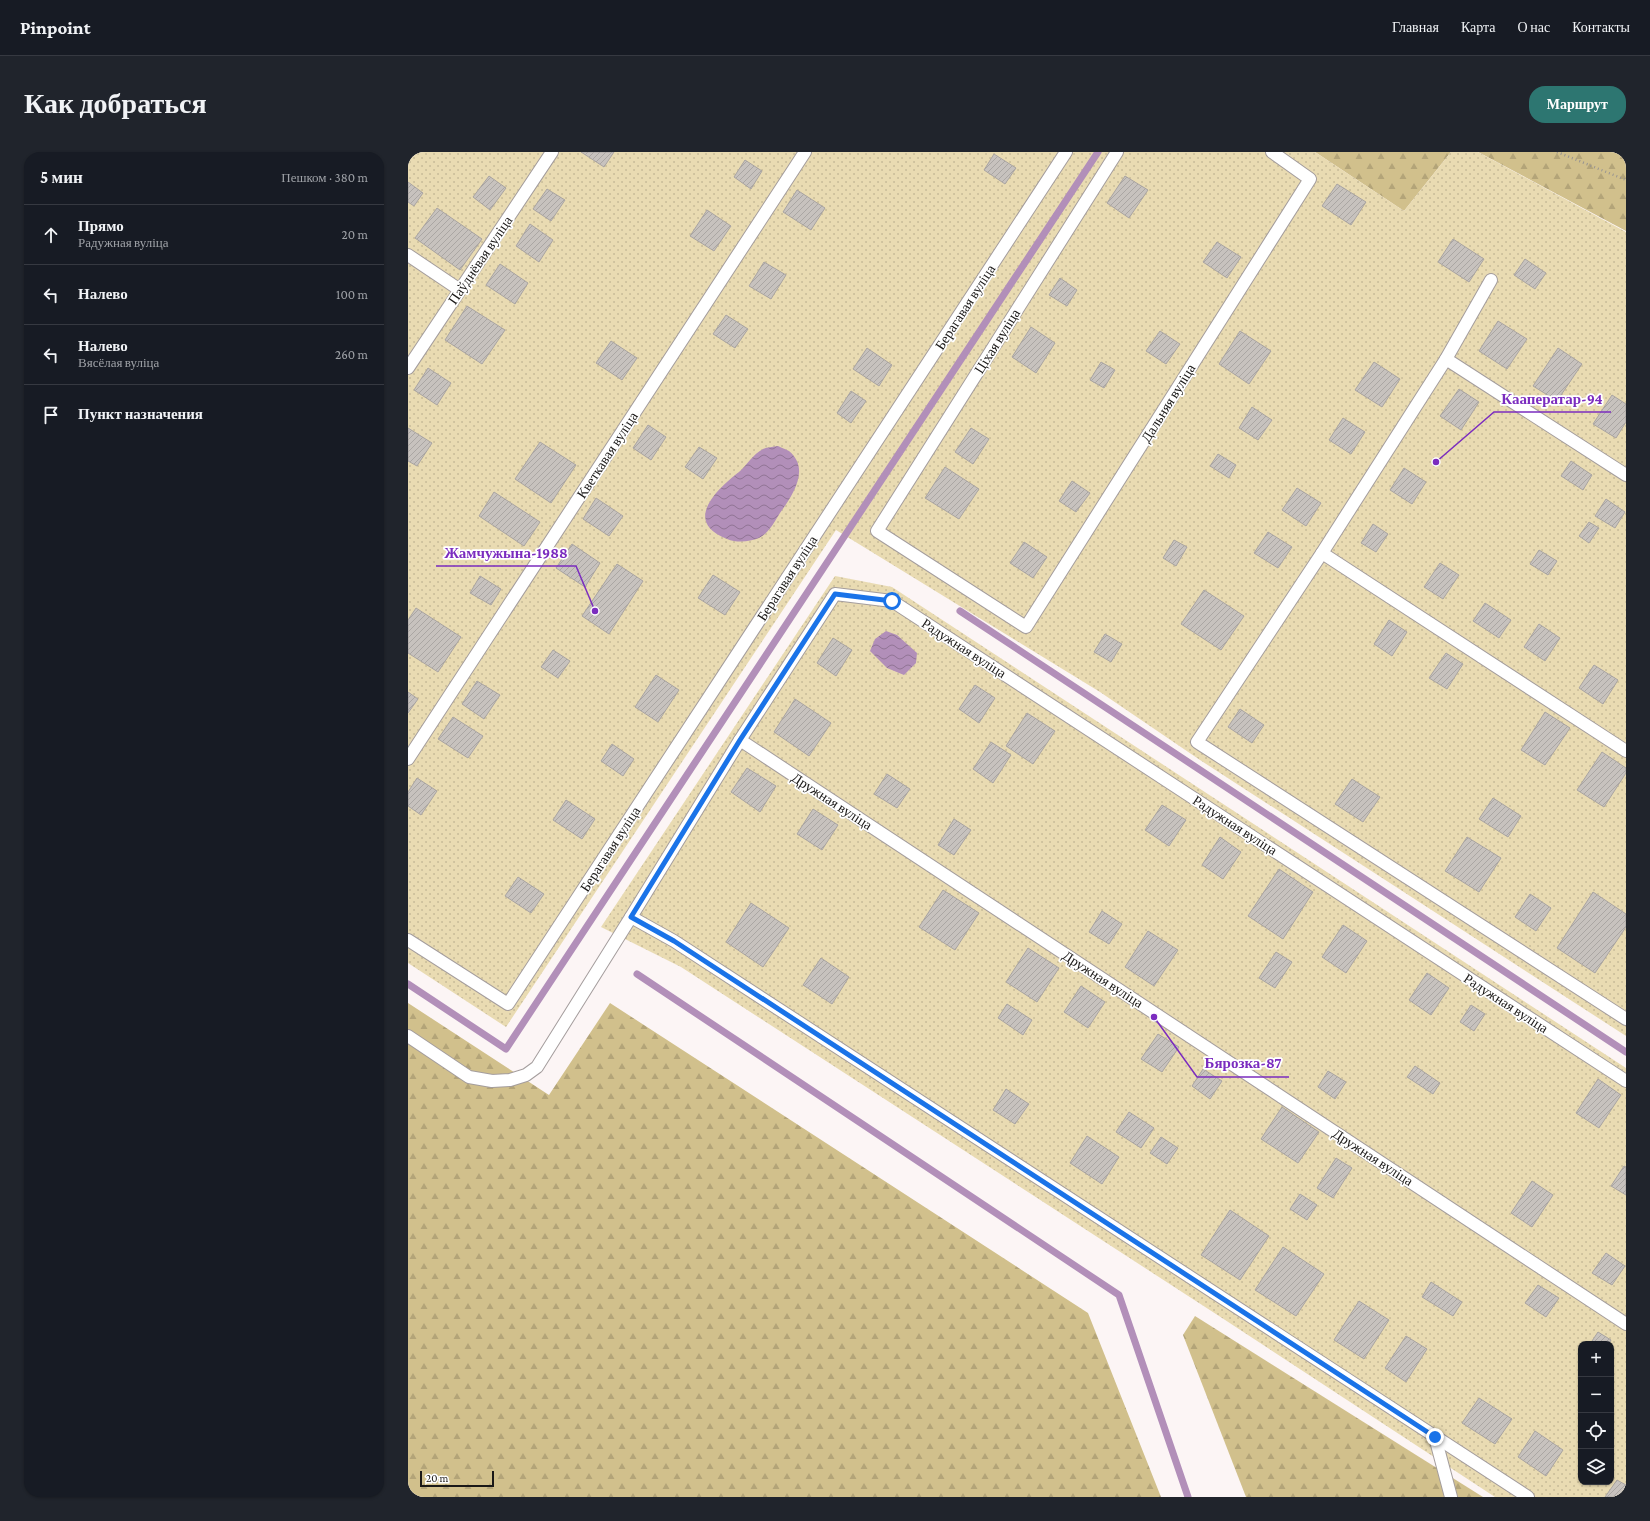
<!DOCTYPE html>
<html lang="ru">
<head>
<meta charset="utf-8">
<style>
  :root { --surface:#171b24; --page:#20242c; --text:#f1f3f6; --muted:#9ea1a6; --line:#363941; --accent:#2d7671 }
  body { margin:0; font-family:"Crimson Pro",serif; background:var(--page); color:var(--text) }
  .controls { position:absolute; right:12px; bottom:12px; display:grid; overflow:hidden; border-radius:8px; box-shadow:0 1px 3px #0004 }
  .controls button { width:36px; height:36px; display:grid; place-items:center; padding:0; border:0; border-bottom:1px solid var(--line); background:var(--surface); color:var(--text); font:20px sans-serif }
  .scale { position:absolute; left:12px; bottom:10px; width:74px; box-sizing:border-box; padding-left:4px; border:2px solid #1a1817; border-top:0; font-size:11px; line-height:14px; white-space:nowrap; color:#1a1817; -webkit-text-stroke:3px #fff; paint-order:stroke }
  .stop { position:absolute; width:12px; height:12px; margin:-9px; border:3px solid #1a73e8; border-radius:50%; background:#fff }
  .stop.end { background:#1a73e8; border-color:#fff; box-shadow:0 1px 4px #0008 }
  .list { margin:0; padding:0; list-style:none }
  h2 { display:flex; justify-content:space-between; align-items:center; height:52px; margin:0; padding:0 16px; font-size:17px }
  h2 small { font-size:13px; font-weight:400; color:var(--muted) }
  .list li { display:grid; grid-template-columns:26px 1fr auto; gap:12px; align-items:center; box-sizing:border-box; height:60px; padding:0 16px; border-top:1px solid var(--line) }
  .list b { display:block; font-size:15px; white-space:nowrap }
  .list p { margin:0; font-size:13px; white-space:nowrap; color:var(--muted) }
  .list em { font-size:13px; font-style:normal; color:var(--muted) }
  .icon { flex:none; width:22px; height:22px; fill:none; stroke:currentColor; stroke-width:2; stroke-linecap:round; stroke-linejoin:round }
  .map { position:relative; flex:none; width:1218px; height:1345px; overflow:hidden; border-radius:16px }
  header { display:flex; align-items:center; gap:24px; box-sizing:border-box; height:56px; padding:0 20px; background:var(--surface); border-bottom:1px solid var(--line) }
  header strong { font-size:19px }
  nav { display:flex; gap:22px; margin-inline-start:auto; font-size:14px }
  .intro { display:flex; align-items:center; justify-content:space-between; box-sizing:border-box; height:96px; padding:0 24px }
  h1 { margin:0; font-size:28px }
  .button { padding:10px 18px; border-radius:16px; background:var(--accent); color:#fff; font-size:14px; font-weight:700 }
  main { display:flex; gap:24px; padding:0 24px }
  aside { flex:1; background:var(--surface); border-radius:16px; box-shadow:0 1px 3px #0004 }
  .map>svg:first-child { display:block }
  .forest { fill:url(#forest-firs) }
  .garden { fill:url(#garden-dots); fill-rule:evenodd }
  .water { fill:url(#water-waves) }
  .lines { fill:none; stroke-linecap:round; stroke-linejoin:round }
  .stream { stroke:#b28fb9; stroke-width:7 }
  .building { fill:url(#building-hatch); stroke:#a9a4a1 }
  .service-casing { stroke:#a49d9d; stroke-width:14 }
  .path { stroke:#979392; stroke-width:2.5; stroke-dasharray:1 3; stroke-linecap:butt }
  .service { stroke:#fff; stroke-width:12 }
  .route { stroke:#1a73e8; stroke-width:5 }
  .labels { text-anchor:middle; dominant-baseline:central; stroke-width:3.5; stroke-linejoin:round; paint-order:stroke }
  .street-label { font-size:14px; fill:#1a1817; stroke:#fff }
  .leader { fill:none; stroke:#7b2cbf; stroke-width:1.5 }
  .callout-dot { fill:#7b2cbf; stroke:#fff; stroke-width:1.5 }
  .callout-label { font-size:15px; text-anchor:middle; font-weight:bold; fill:#7b2cbf; stroke:#fff; stroke-width:3.5; stroke-linejoin:round; paint-order:stroke }
</style>
</head>
<body>
<header>
<strong>Pinpoint</strong>
<nav><a>Главная</a><a>Карта</a><a>О нас</a><a>Контакты</a></nav>
</header>
<div class="intro"><h1>Как добраться</h1><a class="button">Маршрут</a></div>
<main>
<aside>
<h2>5 мин<small>Пешком · 380 m</small></h2>
<ul class="list">
<li><svg class="icon" aria-label="ahead" viewBox="0 0 24 24"><path d="M12 20V5M6 11l6-6 6 6"/></svg><div><b>Прямо</b><p>Радужная вуліца</p></div><em>20 m</em></li>
<li><svg class="icon" aria-label="left" viewBox="0 0 24 24"><path d="M17 20v-9H6M10 6l-5 5 5 5"/></svg><div><b>Налево</b></div><em>100 m</em></li>
<li><svg class="icon" aria-label="left" viewBox="0 0 24 24"><path d="M17 20v-9H6M10 6l-5 5 5 5"/></svg><div><b>Налево</b><p>Вясёлая вуліца</p></div><em>260 m</em></li>
<li><svg class="icon" aria-label="arrive" viewBox="0 0 24 24"><path d="M6 21V4h12l-3 4 3 4H6"/></svg><div><b>Пункт назначения</b></div></li>
</ul>
</aside>
<div class="map">
<svg width="1218" height="1345" viewBox="0 0 1218 1345">
  <defs>
    <pattern id="forest-firs" width="22" height="20" patternUnits="userSpaceOnUse"><rect width="22" height="20" fill="#d1c08c"/><path d="M5 1l3.5 6h-7zM16 11l3.5 6h-7z" fill="#b3a478"/></pattern>
    <pattern id="garden-dots" width="8" height="8" patternUnits="userSpaceOnUse"><rect width="8" height="8" fill="#e9dbb2"/><path d="M2 2h.1M6 6h.1" fill="none" stroke="#c7bb98" stroke-width="1.8" stroke-linecap="round"/></pattern>
    <pattern id="water-waves" width="16" height="10" patternUnits="userSpaceOnUse"><rect width="16" height="10" fill="#b28fb9"/><path d="M0 5q4-4 8 0t8 0" fill="none" stroke="#907495"/></pattern>
    <pattern id="building-hatch" width="6" height="6" patternUnits="userSpaceOnUse"><rect width="6" height="6" fill="#c7c2be"/><path d="M-1 1l2-2M0 6l6-6M5 7l2-2" fill="none" stroke="#aaa6a3"/></pattern>
  </defs>
  <rect width="100%" height="100%" fill="#fcf5f5"/>
  <g class="forest">
    <path d="M907 0H1043L996 59Z"/>
    <path d="M1070 0H1218V80V79Z"/>
    <path d="M0 851 141 943 202 851 680 1161 753 1345H0Z"/>
    <path d="M787 1164 1075 1345H838L775 1183Z"/>
  </g>
  <g class="garden">
    <path d="M0 0H907L996 59 1043 0H1070L1218 80V884L792 608 692 540 428 378 98 875 0 811Z"/>
    <path d="M427 424 484 435 1218 916V1345H1087L811 1164 273 815 193 775ZM1173 1192H1203V1330H1173Z"/>
  </g>
  <g class="water">
    <path d="M370 294C373 296 378 297 381 299 403 317 384 344 372 361 367 369 361 381 351 386 341 390 329 391 319 387 274 370 309 337 331 320 339 313 345 302 355 297 359 295 365 295 370 294Z"/>
    <path d="M478 479 489 483 509 501 508 511 496 523 479 516 462 499 467 487Z"/>
  </g>
  <g class="lines">
    <g class="stream">
      <path d="M552 459 1218 900"/>
      <path d="M229 822 711 1143 780 1345"/>
      <path d="M0 832 98 897 690 0"/>
    </g>
  </g>
  <g class="building">
    <path d="M173 0H206L196 15Z"/>
    <path d="M586 2 608 16 597 32 576 18Z"/>
    <path d="M337 8 354 19 343 37 326 25Z"/>
    <path d="M81 24 98 36 82 58 65 45Z"/>
    <path d="M717 24 740 38 721 66 699 51Z"/>
    <path d="M0 30 15 41 6 54 0 50Z"/>
    <path d="M929 32 958 50 943 73 914 54Z"/>
    <path d="M139 37 157 48 143 69 125 57Z"/>
    <path d="M389 38 417 56 403 78 375 60Z"/>
    <path d="M29 56 74 87 52 118 7 86Z"/>
    <path d="M299 58 323 74 306 99 282 84Z"/>
    <path d="M122 72 145 88 131 110 108 94Z"/>
    <path d="M1045 87 1076 107 1061 130 1030 110Z"/>
    <path d="M809 90 833 105 819 126 795 110Z"/>
    <path d="M1117 107 1138 121 1127 137 1106 123Z"/>
    <path d="M356 110 378 123 363 147 341 134Z"/>
    <path d="M92 112 120 131 107 152 78 133Z"/>
    <path d="M652 126 669 138 659 154 641 143Z"/>
    <path d="M59 154 97 178 74 212 37 188Z"/>
    <path d="M318 163 340 177 327 196 305 182Z"/>
    <path d="M1090 169 1119 187 1099 217 1071 199Z"/>
    <path d="M623 175 647 191 628 221 604 205Z"/>
    <path d="M752 179 772 192 758 212 738 199Z"/>
    <path d="M832 179 863 199 841 232 811 212Z"/>
    <path d="M203 189 229 206 214 228 188 211Z"/>
    <path d="M459 196 484 213 471 234 445 217Z"/>
    <path d="M1150 196 1174 212 1149 249 1125 234Z"/>
    <path d="M693 210 707 218 696 236 682 228Z"/>
    <path d="M966 210 992 227 974 255 947 238Z"/>
    <path d="M20 216 43 231 29 253 6 238Z"/>
    <path d="M1051 237 1071 250 1053 278 1032 264Z"/>
    <path d="M443 239 458 249 443 271 429 261Z"/>
    <path d="M1204 243 1218 252V270L1208 286 1185 272Z"/>
    <path d="M844 255 864 268 850 288 831 276Z"/>
    <path d="M935 266 957 280 943 302 921 288Z"/>
    <path d="M240 273 258 285 243 308 225 296Z"/>
    <path d="M0 276 24 291 9 314 0 309Z"/>
    <path d="M563 276 581 287 565 312 547 300Z"/>
    <path d="M132 290 168 313 143 351 107 327Z"/>
    <path d="M291 295 309 306 295 327 277 315Z"/>
    <path d="M810 302 828 313 821 326 802 314Z"/>
    <path d="M1163 309 1184 323 1175 338 1153 324Z"/>
    <path d="M537 315 571 337 551 367 517 346Z"/>
    <path d="M996 316 1018 330 1004 352 982 338Z"/>
    <path d="M664 329 682 341 668 360 651 349Z"/>
    <path d="M889 336 913 351 898 374 874 358Z"/>
    <path d="M86 340 132 370 116 394 71 364Z"/>
    <path d="M188 346 215 364 201 384 175 367Z"/>
    <path d="M1198 347 1217 360 1207 376 1187 364Z"/>
    <path d="M1181 370 1191 376 1181 391 1171 384Z"/>
    <path d="M965 372 980 382 968 400 953 391Z"/>
    <path d="M860 380 884 395 870 416 846 401Z"/>
    <path d="M766 388 779 395 768 414 755 406Z"/>
    <path d="M616 390 639 405 625 426 602 411Z"/>
    <path d="M164 392 192 411 177 435 148 416Z"/>
    <path d="M1131 398 1149 409 1140 423 1122 412Z"/>
    <path d="M1032 411 1051 423 1035 447 1016 435Z"/>
    <path d="M209 412 235 429 201 482 174 464Z"/>
    <path d="M305 423 332 440 317 463 290 446Z"/>
    <path d="M72 424 93 437 83 453 62 441Z"/>
    <path d="M796 438 836 464 813 498 773 472Z"/>
    <path d="M1077 451 1103 468 1091 486 1065 469Z"/>
    <path d="M8 456 53 485 30 520 0 501V468Z"/>
    <path d="M981 468 999 480 984 504 966 492Z"/>
    <path d="M1131 472 1152 486 1137 509 1116 495Z"/>
    <path d="M697 482 714 492 703 510 686 500Z"/>
    <path d="M425 486 444 498 428 524 409 511Z"/>
    <path d="M145 498 162 509 150 526 133 515Z"/>
    <path d="M1038 501 1055 512 1039 537 1021 526Z"/>
    <path d="M1186 513 1210 528 1195 552 1171 536Z"/>
    <path d="M248 523 271 538 250 570 227 555Z"/>
    <path d="M69 529 92 543 76 567 54 552Z"/>
    <path d="M567 533 587 546 571 571 551 557Z"/>
    <path d="M0 540 10 547 0 561Z"/>
    <path d="M387 547 423 571 401 604 366 580Z"/>
    <path d="M832 557 856 573 844 591 820 575Z"/>
    <path d="M1137 560 1162 576 1137 613 1113 598Z"/>
    <path d="M619 561 647 579 625 612 598 594Z"/>
    <path d="M45 565 75 584 60 606 30 587Z"/>
    <path d="M583 590 603 603 585 631 565 617Z"/>
    <path d="M204 592 226 607 215 624 193 609Z"/>
    <path d="M1194 600 1218 616V621L1196 655 1169 638Z"/>
    <path d="M339 616 368 634 352 660 323 640Z"/>
    <path d="M479 622 502 637 489 656 466 642Z"/>
    <path d="M9 626 29 639 13 663 0 654V640Z"/>
    <path d="M944 627 972 645 955 670 927 652Z"/>
    <path d="M1085 646 1113 664 1100 685 1071 667Z"/>
    <path d="M158 648 187 667 174 687 145 668Z"/>
    <path d="M754 653 778 668 761 694 737 678Z"/>
    <path d="M405 657 430 673 414 698 389 682Z"/>
    <path d="M546 667 563 678 546 703 530 693Z"/>
    <path d="M812 685 833 700 815 727 794 713Z"/>
    <path d="M1059 685 1093 706 1071 740 1037 719Z"/>
    <path d="M871 717 905 740 875 787 840 764Z"/>
    <path d="M110 725 136 742 123 761 97 744Z"/>
    <path d="M535 738 571 761 547 798 511 775Z"/>
    <path d="M1185 740 1218 762V775L1187 821 1149 796Z"/>
    <path d="M1122 742 1143 756 1128 779 1107 765Z"/>
    <path d="M343 751 381 776 355 815 318 790Z"/>
    <path d="M694 759 714 772 701 792 681 780Z"/>
    <path d="M935 773 959 789 938 821 914 805Z"/>
    <path d="M740 779 770 798 746 834 717 815Z"/>
    <path d="M620 796 651 816 629 850 598 830Z"/>
    <path d="M868 800 884 810 867 836 851 826Z"/>
    <path d="M413 806 441 825 424 852 395 833Z"/>
    <path d="M1019 821 1041 836 1023 863 1001 848Z"/>
    <path d="M673 834 697 850 680 876 656 860Z"/>
    <path d="M599 852 624 868 615 883 590 866Z"/>
    <path d="M1063 853 1077 862 1066 879 1052 870Z"/>
    <path d="M750 882 771 895 754 920 733 907Z"/>
    <path d="M1007 914 1032 931 1025 942 999 925Z"/>
    <path d="M795 917 814 929 802 947 784 934Z"/>
    <path d="M920 919 938 930 927 947 910 935Z"/>
    <path d="M1190 927 1213 943 1191 976 1168 961Z"/>
    <path d="M598 937 621 952 607 972 585 958Z"/>
    <path d="M874 955 911 980 890 1011 853 987Z"/>
    <path d="M721 960 746 976 733 996 708 980Z"/>
    <path d="M679 984 711 1005 694 1032 662 1011Z"/>
    <path d="M753 985 770 996 759 1012 742 1001Z"/>
    <path d="M928 1006 944 1016 925 1046 909 1036Z"/>
    <path d="M1216 1014 1218 1015V1043L1203 1034Z"/>
    <path d="M1124 1029 1145 1043 1124 1075 1103 1061Z"/>
    <path d="M892 1042 909 1053 899 1068 882 1057Z"/>
    <path d="M822 1058 861 1084 832 1128 793 1103Z"/>
    <path d="M875 1095 916 1122 888 1164 847 1138Z"/>
    <path d="M1198 1101 1217 1114 1204 1133 1184 1121Z"/>
    <path d="M1023 1130 1054 1150 1045 1164 1014 1145Z"/>
    <path d="M1130 1133 1151 1146 1138 1165 1117 1151Z"/>
    <path d="M951 1149 981 1168 956 1207 926 1188Z"/>
    <path d="M1190 1180 1203 1188 1201 1192H1182Z"/>
    <path d="M998 1184 1019 1197 998 1230 977 1216Z"/>
    <path d="M1071 1246 1104 1267 1087 1292 1054 1271Z"/>
    <path d="M1127 1279 1155 1298 1138 1324 1110 1305Z"/>
    <path d="M1209 1328 1218 1333V1345H1197Z"/>
  </g>
  <g class="lines">
    <g class="service-casing">
      <g id="service">
        <path d="M709 0 469 379 618 475 902 27 864 0"/>
        <path d="M0 103 52 138"/>
        <path d="M1038 207 1083 128"/>
        <path d="M0 216 144 0"/>
        <path d="M1218 323 1038 207 914 401 789 590 1218 867"/>
        <path d="M914 401 1218 599"/>
        <path d="M332 588 1218 1172"/>
        <path d="M0 607 397 0"/>
        <path d="M223 765 266 789 1120 1345"/>
        <path d="M0 788 100 852 658 0"/>
        <path d="M0 884 61 925 84 929 102 928 118 923 129 915 223 765 332 588 427 442 484 449 1218 929"/>
        <path d="M1027 1285 1043 1345"/>
      </g>
    </g>
    <path class="path" d="M1149 0 1218 28"/>
    <use href="#service" class="service"/>
  </g>
  <g class="lines">
    <path class="route" d="M484 449 427 442 332 588 223 765 266 789 1027 1285"/>
  </g>
  <g class="labels">
    <g class="street-label">
      <text transform="translate(72 108) rotate(-56)">Паўднёвая вуліца</text>
      <text transform="translate(557 155) rotate(-57)">Берагавая вуліца</text>
      <text transform="translate(589 189) rotate(-58)">Ціхая вуліца</text>
      <text transform="translate(760 251) rotate(-58)">Дальняя вуліца</text>
      <text transform="translate(199 303) rotate(-57)">Кветкавая вуліца</text>
      <text transform="translate(379 426) rotate(-57)">Берагавая вуліца</text>
      <text transform="translate(556 496) rotate(33)">Радужная вуліца</text>
      <text transform="translate(424 649) rotate(33)">Дружная вуліца</text>
      <text transform="translate(827 673) rotate(33)">Радужная вуліца</text>
      <text transform="translate(202 697) rotate(-57)">Берагавая вуліца</text>
      <text transform="translate(695 827) rotate(33)">Дружная вуліца</text>
      <text transform="translate(1098 851) rotate(33)">Радужная вуліца</text>
      <text transform="translate(965 1005) rotate(33)">Дружная вуліца</text>
    </g>
  </g>
  <path class="leader" d="M1028 310L1086 260H1203M187 459L168 414H28M746 865L789 925H881"/>
  <g class="callout-dot">
    <circle cx="1028" cy="310" r="4"/>
    <circle cx="187" cy="459" r="4"/>
    <circle cx="746" cy="865" r="4"/>
  </g>
  <g class="callout-label">
    <text x="1144" y="252">Кааператар-94</text>
    <text x="98" y="406">Жамчужына-1988</text>
    <text x="835" y="916">Бярозка-87</text>
  </g>
</svg>
<div class="controls">
<button>+</button>
<button>−</button>
<button><svg class="icon" aria-label="locate" viewBox="0 0 24 24"><circle cx="12" cy="12" r="6"/><path d="M12 2v4M12 18v4M2 12h4M18 12h4"/></svg></button>
<button><svg class="icon" aria-label="layers" viewBox="0 0 24 24"><path d="M12 4l9 5-9 5-9-5zM3 14l9 5 9-5"/></svg></button>
</div>
<div class="scale">20 m</div>
<div class="stop" style="left:484px;top:449px"></div>
<div class="stop end" style="left:1027px;top:1285px"></div>
</div>
</main>
</body>
</html>
